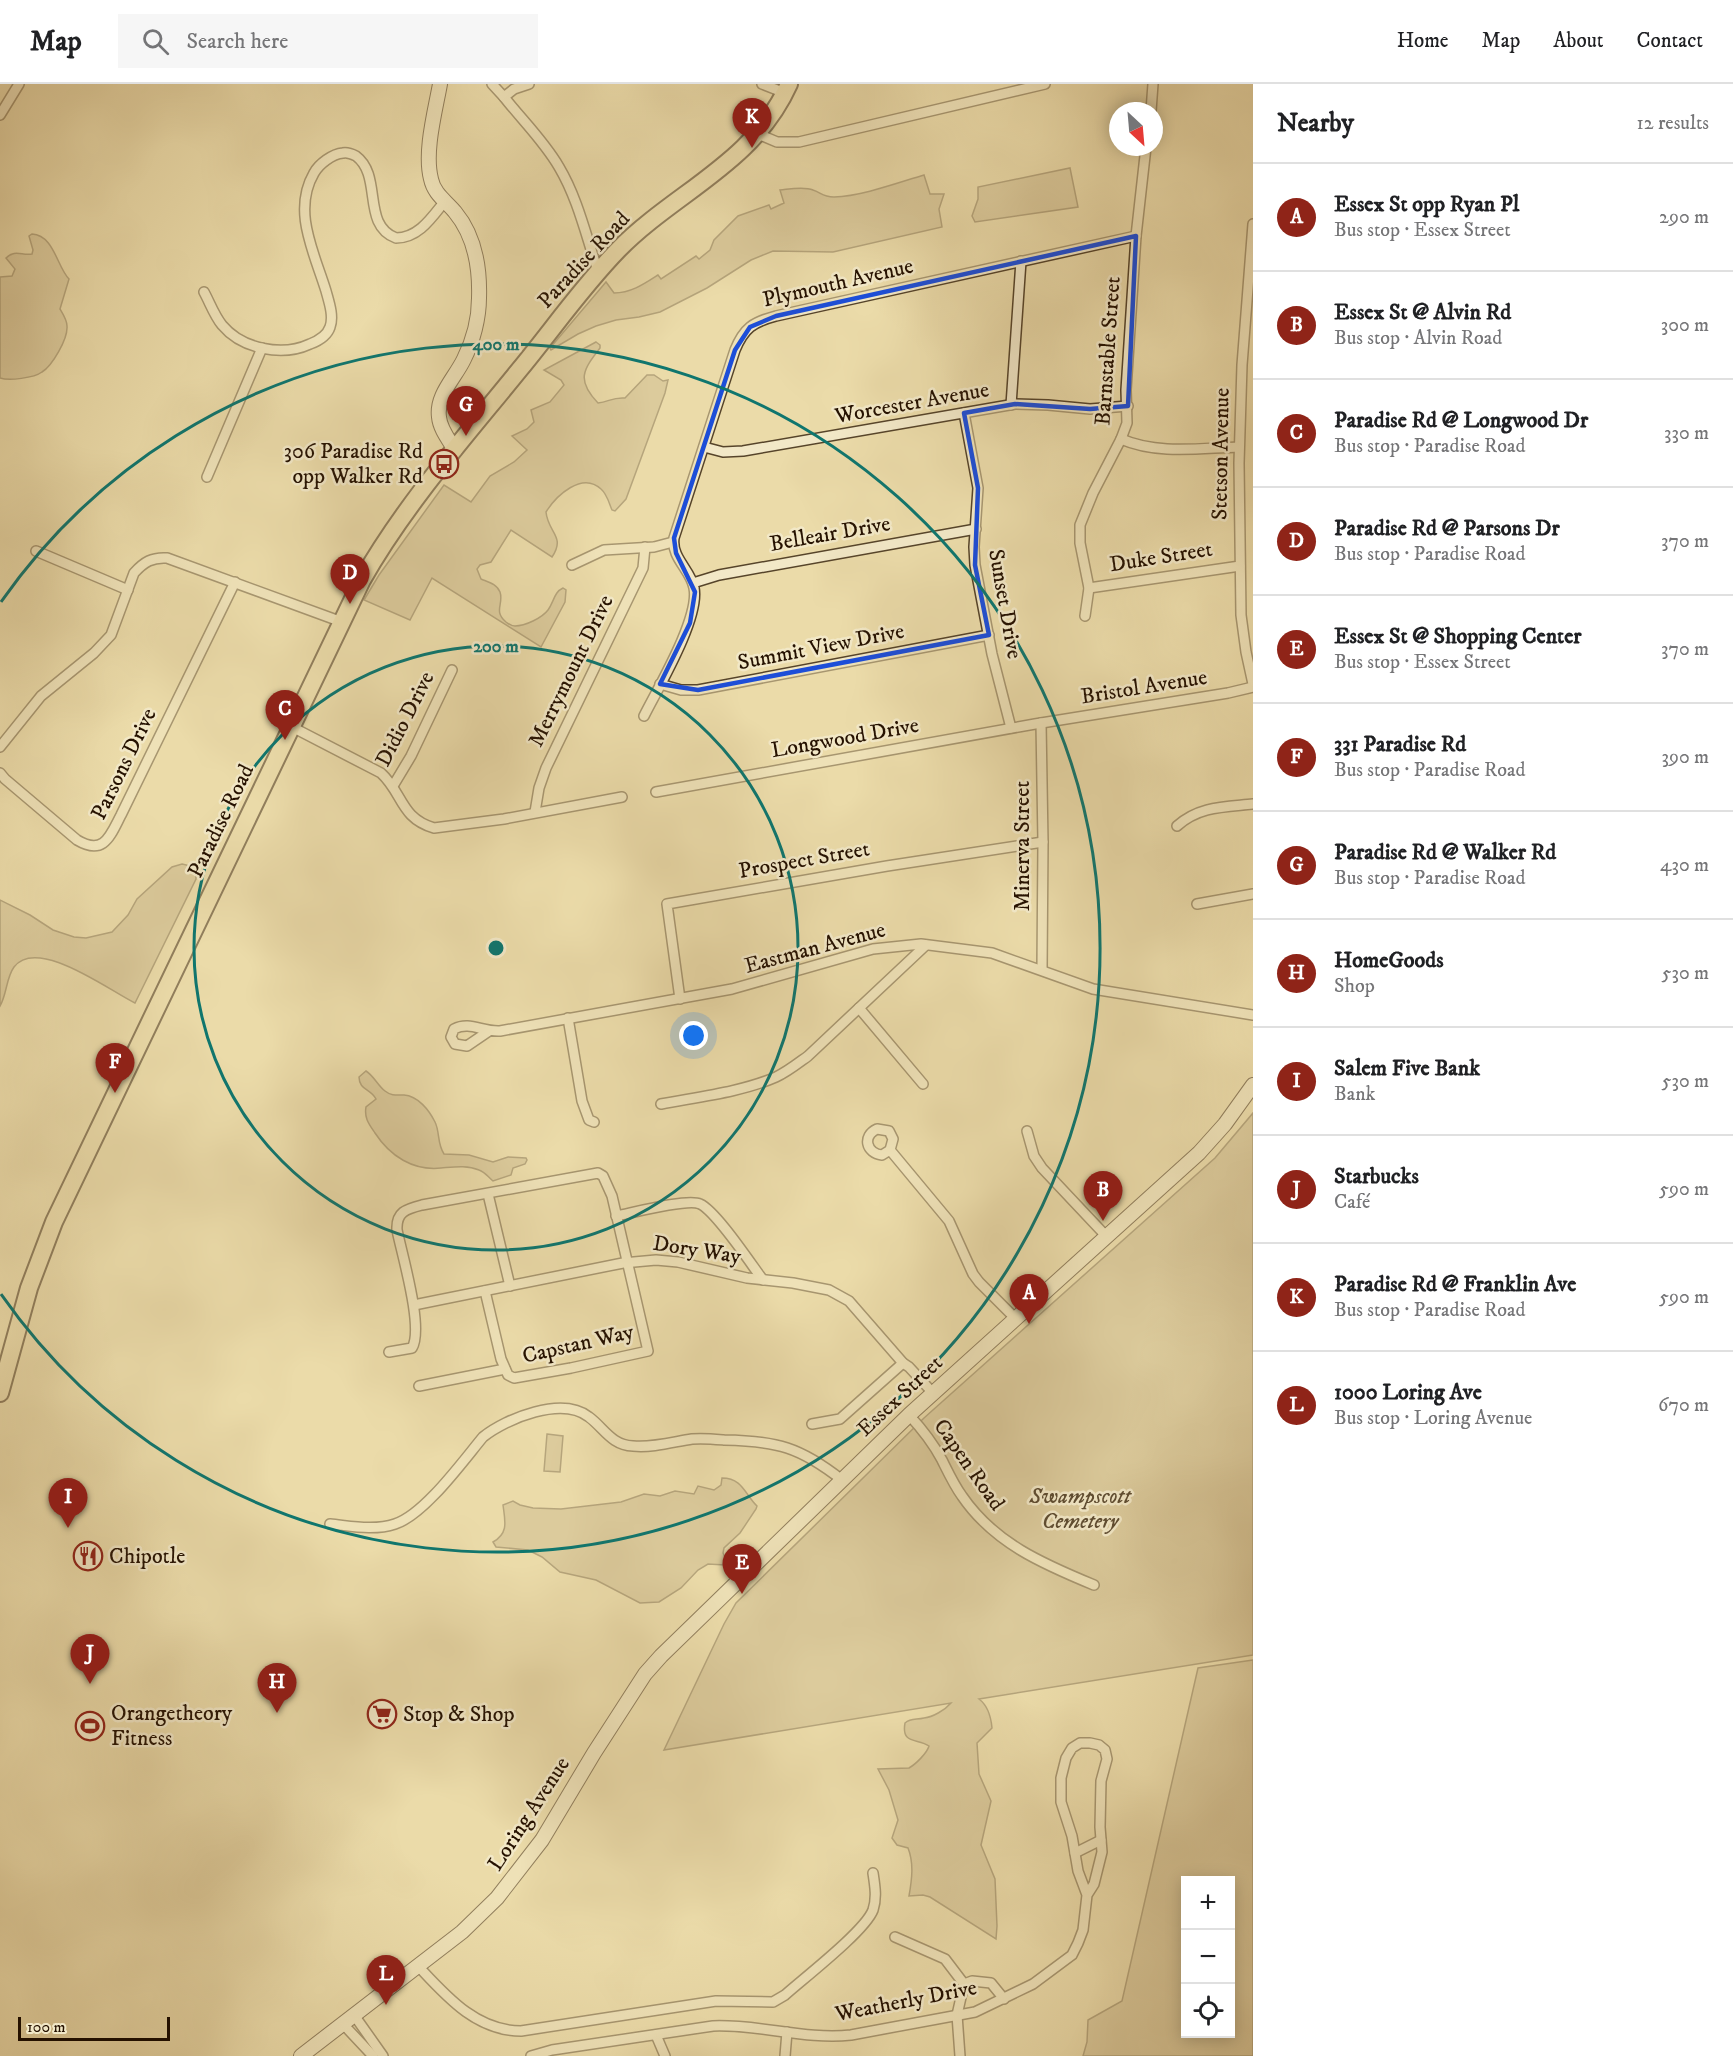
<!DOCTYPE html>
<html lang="en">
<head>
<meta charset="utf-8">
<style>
  :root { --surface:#fff; --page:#f6f6f6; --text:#202124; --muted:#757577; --line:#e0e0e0; --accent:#8f2418 }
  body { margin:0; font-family:"IM FELL DW Pica",serif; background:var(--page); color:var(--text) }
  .controls { position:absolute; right:18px; bottom:18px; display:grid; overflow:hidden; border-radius:0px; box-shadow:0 3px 15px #0003 }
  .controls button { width:54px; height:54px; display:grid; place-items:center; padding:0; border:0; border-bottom:2px solid var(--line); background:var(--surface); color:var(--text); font:30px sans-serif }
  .compass { position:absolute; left:1109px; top:18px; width:54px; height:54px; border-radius:50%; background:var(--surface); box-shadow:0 3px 15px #0003; rotate:154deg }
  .scale { position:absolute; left:18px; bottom:15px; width:152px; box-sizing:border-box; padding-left:6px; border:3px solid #251100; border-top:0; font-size:16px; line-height:21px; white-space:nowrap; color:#251100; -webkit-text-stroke:4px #f2e8c7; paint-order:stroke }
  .you { position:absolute; left:694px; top:952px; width:21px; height:21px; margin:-15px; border:4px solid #fff; border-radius:50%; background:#1a73e8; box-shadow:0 0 0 9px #1a73e833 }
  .badge { display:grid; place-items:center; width:39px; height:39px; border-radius:50%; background:var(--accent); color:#fff; font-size:20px; font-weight:700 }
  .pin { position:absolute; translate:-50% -50px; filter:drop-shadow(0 2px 3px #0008) }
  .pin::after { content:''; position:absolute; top:32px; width:21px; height:18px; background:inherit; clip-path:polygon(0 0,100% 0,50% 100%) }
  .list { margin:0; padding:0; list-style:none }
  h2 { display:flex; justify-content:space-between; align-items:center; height:78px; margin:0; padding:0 24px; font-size:26px }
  h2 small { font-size:20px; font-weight:400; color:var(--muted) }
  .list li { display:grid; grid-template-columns:39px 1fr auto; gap:18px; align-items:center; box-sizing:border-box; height:108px; padding:0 24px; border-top:2px solid var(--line) }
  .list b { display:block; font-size:22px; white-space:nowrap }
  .list p { margin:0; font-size:20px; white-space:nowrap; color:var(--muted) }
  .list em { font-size:20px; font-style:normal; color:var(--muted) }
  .icon { flex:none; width:33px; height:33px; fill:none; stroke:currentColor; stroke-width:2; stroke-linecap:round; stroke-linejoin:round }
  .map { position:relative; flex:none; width:1253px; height:1972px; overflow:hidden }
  header { display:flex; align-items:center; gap:36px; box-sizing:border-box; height:84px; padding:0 30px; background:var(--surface); border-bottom:2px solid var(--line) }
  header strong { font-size:28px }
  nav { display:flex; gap:33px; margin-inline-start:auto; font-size:21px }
  .search { width:420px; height:54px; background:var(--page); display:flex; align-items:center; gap:15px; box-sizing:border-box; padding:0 21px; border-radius:0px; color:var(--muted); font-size:22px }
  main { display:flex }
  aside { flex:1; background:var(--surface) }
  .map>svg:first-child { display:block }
  .green { fill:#c9b98c; stroke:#776546; stroke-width:1.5; fill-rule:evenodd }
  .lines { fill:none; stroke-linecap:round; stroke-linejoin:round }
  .street-casing { stroke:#56442a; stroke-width:12 }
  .secondary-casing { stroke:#251100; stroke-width:16 }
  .highway-casing { stroke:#251100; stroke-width:20 }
  .street { stroke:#f2e8c7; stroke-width:9 }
  .secondary { stroke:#f2e8c7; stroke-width:14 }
  .highway { stroke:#ebdba9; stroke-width:16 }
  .marked { fill:none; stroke:#1d4ed8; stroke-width:4.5; stroke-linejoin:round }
  .ring { fill:none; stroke:#0f766e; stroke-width:3 }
  .labels { text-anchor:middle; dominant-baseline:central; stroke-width:5; stroke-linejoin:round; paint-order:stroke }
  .street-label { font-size:22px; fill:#251100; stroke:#f2e8c7 }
  .poi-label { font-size:22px; fill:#251100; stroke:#f2e8c7; text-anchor:start }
  .park-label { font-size:22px; font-style:italic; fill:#5e4c31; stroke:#f2e8c7 }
  .centre { fill:#0f766e; stroke:#f2e8c7; stroke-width:3 }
  .ring-label { font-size:18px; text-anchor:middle; font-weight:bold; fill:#0f766e; stroke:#f2e8c7; stroke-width:5; stroke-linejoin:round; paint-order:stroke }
</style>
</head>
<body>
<header>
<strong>Map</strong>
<div class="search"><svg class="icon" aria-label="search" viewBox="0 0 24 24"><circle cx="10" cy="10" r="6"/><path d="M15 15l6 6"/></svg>Search here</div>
<nav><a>Home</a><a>Map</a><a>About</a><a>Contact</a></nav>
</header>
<main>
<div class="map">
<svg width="1253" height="1972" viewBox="0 0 1253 1972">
  <rect width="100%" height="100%" fill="#ebdba9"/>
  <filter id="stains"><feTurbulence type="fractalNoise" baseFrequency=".00333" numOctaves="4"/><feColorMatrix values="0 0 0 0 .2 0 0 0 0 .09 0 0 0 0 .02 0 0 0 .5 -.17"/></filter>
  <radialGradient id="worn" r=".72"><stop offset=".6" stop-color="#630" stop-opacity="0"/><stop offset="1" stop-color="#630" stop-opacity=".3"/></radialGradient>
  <g class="green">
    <path d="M1070 84 1078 123 975 138 972 132 978 115V103Z"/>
    <path d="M924 91 930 110H944L939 125 942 143 833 168 773 167 751 176 707 204 660 228 639 233 616 236 596 242 578 250 551 266 550 264 606 198 614 209C631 209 644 200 658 191L661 195 696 172 699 175 710 166 714 156 738 132 769 121 771 125 784 119 780 106C790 105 804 102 813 106 822 109 822 113 834 113 862 112 897 99 924 91Z"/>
    <path d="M32 150C54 151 57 183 69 195L60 225C63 230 67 236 67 242 68 255 52 282 42 288 34 294 9 297 0 294V193L12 192 15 185 6 174C15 165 22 172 32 170L33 166 29 152Z"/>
    <path d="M596 258 600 261V264C583 286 576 296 598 319 609 318 612 313 625 314L647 291H654L663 297 668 296 665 309 626 415 615 427 612 426C609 419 607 410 601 405 582 387 556 412 546 428 548 449 566 452 552 473L511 446 491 478 480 481 477 485 481 495C488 498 497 500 500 508 504 520 493 527 506 538 509 540 511 542 515 542 525 542 542 534 548 526 554 518 554 508 563 504L566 506 565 518 541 563 432 494 410 536 364 516 379 491 444 401 471 418 490 392 514 378 527 366 512 352 527 345 534 338 531 326 550 318 564 301 561 296 544 286Z"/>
    <path d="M182 780 195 783 196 795 135 919C110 907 37 852 14 883 6 894 7 910 0 922V816L30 831 53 846 74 853 86 854 112 848 128 831 137 815 172 783Z"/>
    <path d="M366 987C374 992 378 1002 385 1007 391 1012 397 1011 404 1011 418 1012 429 1026 435 1038 440 1048 437 1060 444 1070L469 1071 493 1078 508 1073 526 1074 527 1076 525 1080 513 1084 511 1091 493 1097C488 1093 485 1088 479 1086 467 1081 454 1083 441 1084 413 1087 390 1072 375 1049 369 1040 364 1034 366 1023L376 1015C371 1005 359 1006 359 993Z"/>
    <path d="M1253 1029V1571L979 1615C987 1621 991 1633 992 1644L977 1659 979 1690 991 1717 981 1761 995 1795 997 1842 996 1855 930 1813 923 1811 909 1812C912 1795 914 1779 908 1764L897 1761 892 1754 898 1736 889 1706 878 1685 909 1684C916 1680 927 1669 929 1662 918 1654 901 1661 905 1639 911 1634 916 1636 924 1634 933 1633 945 1626 951 1619L664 1666 724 1540 736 1519 924 1334 1215 1074Z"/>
    <path d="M547 1350 563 1352 560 1388 544 1387Z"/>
    <path d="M722 1394C743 1394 745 1411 757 1422L756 1425 740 1449 724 1464 723 1469 727 1478 725 1481 708 1480 698 1486 681 1504 659 1518 640 1519 596 1496 560 1488 542 1473 528 1466 496 1463 493 1458C509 1449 505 1437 503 1421L513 1417 520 1421 533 1424 561 1425 621 1418 644 1410 660 1412 675 1407 694 1410 698 1402 714 1406 721 1401Z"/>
    <path d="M1253 1576V1972H1083L1087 1958 1088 1936 1122 1917 1198 1584ZM1186 1796H1230V1950H1186Z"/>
  </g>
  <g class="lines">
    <g class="street-casing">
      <g id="street">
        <path d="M492 0 504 13 514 5 529 0"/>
        <path d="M762 0 785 9"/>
        <path d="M504 13C522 36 544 57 559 83 578 115 586 152 598 187"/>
        <path d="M1151 27 1153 0"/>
        <path d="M0 31 19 0"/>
        <path d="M758 50 777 58H799L1045 0"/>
        <path d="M1146 63 1136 152 1126 306 1127 339 1121 355C1158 371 1200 364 1239 363"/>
        <path d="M1253 140 1242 281 1239 379 1241 531 1246 568 1253 600"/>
        <path d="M204 208C210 219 214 231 222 241 242 265 282 273 310 260 318 257 327 252 330 243 334 232 329 218 326 207 314 168 292 127 314 89 319 80 332 70 343 69 348 68 352 70 356 72 383 92 361 141 396 154 419 154 432 133 445 117"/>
        <path d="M1011 321 1021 177"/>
        <path d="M964 329 978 404 974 463 975 481 992 570 1011 644"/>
        <path d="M704 363 723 368 743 367 1015 320 1048 321 1090 325 1128 322"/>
        <path d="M207 393 262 264"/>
        <path d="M36 467 128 506"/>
        <path d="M572 481 604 466 654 463 673 458"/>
        <path d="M693 499 719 491 976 445"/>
        <path d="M1089 504 1240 482"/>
        <path d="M1085 532 1089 504 1080 459V441L1093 409 1121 355"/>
        <path d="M660 600 681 606H698L989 551"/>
        <path d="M644 632C658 604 700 534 694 504 691 486 671 474 674 454L735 266C744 244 753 238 776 232L1136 152"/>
        <path d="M1041 639 1043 758 1042 885"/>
        <path d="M292 643 381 689C403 709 400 734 434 744L504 735 622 713"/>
        <path d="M0 663 41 612 94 569 111 551 134 489C144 478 152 473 167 474L342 538"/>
        <path d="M0 689 5 695 77 756C104 772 110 752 121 731L235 498"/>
        <path d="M393 702 411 672 452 586"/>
        <path d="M656 708 1035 640 1228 609 1253 603"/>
        <path d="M535 728 539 704 546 684 643 484 645 463"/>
        <path d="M1177 742C1199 722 1225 723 1253 720"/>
        <path d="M1197 820 1253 810"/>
        <path d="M680 915 667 820 887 782 1043 758"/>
        <path d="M859 924 923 1000"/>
        <path d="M568 934 582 1017 589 1036 594 1038"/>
        <path d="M489 947 467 962 455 960 451 953 454 945C470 937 482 948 500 947L732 905 873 865 921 860 992 869 1093 905 1253 931"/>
        <path d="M661 1020C697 1013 742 1008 776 993 787 988 797 980 808 972L926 861"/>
        <path d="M1027 1047 1034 1072 1042 1084 1107 1153"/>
        <path d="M890 1066 882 1071C866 1069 862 1052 877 1045L889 1047 893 1055 890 1066 949 1137 973 1190 979 1198 1015 1234"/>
        <path d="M488 1110 510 1202"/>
        <path d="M616 1132C632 1129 688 1114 700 1120 716 1127 751 1180 763 1196"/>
        <path d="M414 1221 623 1179 656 1176 678 1178 747 1194 793 1199 829 1206 849 1217 903 1279 909 1283 933 1309"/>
        <path d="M389 1268 412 1264C424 1244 402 1171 397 1146 396 1128 406 1125 422 1121L598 1089 603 1092 612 1112 648 1267 571 1284 514 1294 508 1291 501 1275 485 1207"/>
        <path d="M419 1302 505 1285"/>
        <path d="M909 1331C922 1345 933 1359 942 1376 948 1388 954 1401 962 1412 994 1459 1043 1480 1094 1501"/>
        <path d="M812 1340 840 1335 903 1279"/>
        <path d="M330 1440C351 1442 374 1447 395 1440 424 1431 463 1377 483 1353 507 1334 562 1312 589 1333 604 1344 611 1361 633 1362 652 1364 673 1358 692 1355 703 1354 713 1355 724 1356 777 1357 800 1363 842 1396"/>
        <path d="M1075 1769 1101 1756"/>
        <path d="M895 1853 945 1875 964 1900 957 1931 960 1972"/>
        <path d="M418 1882C446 1912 476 1947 521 1947L716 1917 773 1918 785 1911C804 1894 865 1847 873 1826 877 1814 875 1802 873 1789"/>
        <path d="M964 1900 972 1897 991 1899 1004 1915"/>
        <path d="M354 1931 383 1972"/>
        <path d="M343 1940 373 1972"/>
        <path d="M656 1951 665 1972"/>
        <path d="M531 1972 552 1966 713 1942C760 1940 805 1956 851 1951L975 1928 1033 1900 1072 1871 1078 1859 1083 1846 1087 1811 1078 1787 1072 1752 1061 1718V1694L1066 1674 1072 1664 1080 1659H1090L1099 1661 1105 1666 1107 1675 1101 1697 1100 1743 1102 1768 1094 1800 1087 1811"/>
        <path d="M785 1972 787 1948"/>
      </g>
    </g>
    <g class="secondary-casing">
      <g id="secondary">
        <path d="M440 0C435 28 424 68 431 95 434 110 446 117 455 128 475 152 480 183 479 214 479 234 473 257 464 275 455 294 436 311 439 333 440 345 449 356 455 366"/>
        <path d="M301 1972 462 1848 497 1814 542 1756 594 1669 645 1590 661 1572 909 1331 1199 1069 1225 1040 1253 1001"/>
      </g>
    </g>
    <g class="highway-casing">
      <path id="highway" d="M0 1309 29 1204 54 1138 362 496C405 420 465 353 520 285 553 245 582 203 618 166 676 107 753 80 789 0"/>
    </g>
    <use href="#street" class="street"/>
    <use href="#secondary" class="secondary"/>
    <use href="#highway" class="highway"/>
  </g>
  <path d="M0 0H1253V1972H0ZM1136 152 1128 322 1090 325 1015 320 964 329 978 404 975 481 989 551 698 606 660 600 690 539 695 508 676 469 674 454 735 266 750 243 776 232Z" fill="#ebdba9" fill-opacity=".55" fill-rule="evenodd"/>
  <path class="marked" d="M1136 152 1128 322 1090 325 1015 320 964 329 978 404 975 481 989 551 698 606 660 600 690 539 695 508 676 469 674 454 735 266 750 243 776 232Z"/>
  <g class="ring">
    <circle cx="496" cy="864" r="302"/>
    <path d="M1 518A604 604 0 1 1 1 1210"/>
  </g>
  <defs>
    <g id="bus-ring" transform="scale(1.5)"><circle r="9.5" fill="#f2e8c7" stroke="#8f2418" stroke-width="1.5"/><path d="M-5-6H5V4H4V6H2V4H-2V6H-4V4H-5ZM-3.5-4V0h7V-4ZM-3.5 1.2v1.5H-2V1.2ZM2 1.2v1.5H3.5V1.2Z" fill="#8f2418"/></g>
    <g id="restaurant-ring" transform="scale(1.5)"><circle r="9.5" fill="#f2e8c7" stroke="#8f2418" stroke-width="1.5"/><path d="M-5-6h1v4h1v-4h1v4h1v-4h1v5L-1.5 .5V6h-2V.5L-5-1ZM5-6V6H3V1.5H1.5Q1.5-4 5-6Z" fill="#8f2418"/></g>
    <g id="supermarket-ring" transform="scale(1.5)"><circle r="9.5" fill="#f2e8c7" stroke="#8f2418" stroke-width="1.5"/><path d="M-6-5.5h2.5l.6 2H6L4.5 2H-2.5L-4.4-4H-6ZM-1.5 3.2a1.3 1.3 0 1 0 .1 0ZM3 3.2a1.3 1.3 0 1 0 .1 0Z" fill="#8f2418"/></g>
    <g id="stadium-ring" transform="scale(1.5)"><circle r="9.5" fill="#f2e8c7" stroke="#8f2418" stroke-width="1.5"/><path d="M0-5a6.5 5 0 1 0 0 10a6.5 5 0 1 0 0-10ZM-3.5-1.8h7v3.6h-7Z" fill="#8f2418"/></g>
  </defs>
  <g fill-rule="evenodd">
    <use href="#bus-ring" x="444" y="380"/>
    <use href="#restaurant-ring" x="88" y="1472"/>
    <use href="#supermarket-ring" x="382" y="1630"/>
    <use href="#stadium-ring" x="90" y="1642"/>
  </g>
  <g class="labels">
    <g class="street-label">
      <text transform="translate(584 176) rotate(-47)">Paradise Road</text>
      <text transform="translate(838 199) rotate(-13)">Plymouth Avenue</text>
      <text transform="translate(1108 267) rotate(-86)">Barnstable Street</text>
      <text transform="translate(912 319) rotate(-10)">Worcester Avenue</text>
      <text transform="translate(1221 370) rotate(-89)">Stetson Avenue</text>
      <text transform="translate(830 450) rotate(-10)">Belleair Drive</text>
      <text transform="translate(1161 473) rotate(-9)">Duke Street</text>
      <text transform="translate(1005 520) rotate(80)">Sunset Drive</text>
      <text transform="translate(821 563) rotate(-11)">Summit View Drive</text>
      <text transform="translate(571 587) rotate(-64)">Merrymount Drive</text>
      <text transform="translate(1144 603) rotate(-9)">Bristol Avenue</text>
      <text transform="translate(405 635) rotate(-63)">Didio Drive</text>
      <text transform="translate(845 654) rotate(-10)">Longwood Drive</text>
      <text transform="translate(124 680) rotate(-64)">Parsons Drive</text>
      <text transform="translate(221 737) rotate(-64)">Paradise Road</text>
      <text transform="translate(1022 762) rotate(-90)">Minerva Street</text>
      <text transform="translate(804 776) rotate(-10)">Prospect Street</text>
      <text transform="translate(815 864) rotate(-15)">Eastman Avenue</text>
      <text transform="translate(697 1166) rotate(9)">Dory Way</text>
      <text transform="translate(578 1260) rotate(-13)">Capstan Way</text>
      <text transform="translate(900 1312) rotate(-43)">Essex Street</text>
      <text transform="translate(969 1381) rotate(55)">Capen Road</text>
      <text transform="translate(529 1730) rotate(-57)">Loring Avenue</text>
      <text transform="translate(906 1917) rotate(-11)">Weatherly Drive</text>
    </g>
    <g class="poi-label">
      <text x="423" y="367" text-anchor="end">306 Paradise Rd<tspan x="423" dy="25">opp Walker Rd</tspan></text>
      <text x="109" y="1472">Chipotle</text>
      <text x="111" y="1629">Orangetheory<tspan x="111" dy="25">Fitness</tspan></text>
      <text x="403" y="1630">Stop &amp; Shop</text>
    </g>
    <g class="park-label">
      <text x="1080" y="1412">Swampscott<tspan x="1080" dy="25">Cemetery</tspan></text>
    </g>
  </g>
  <circle cx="496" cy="864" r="9" class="centre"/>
  <g class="ring-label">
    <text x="496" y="266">400 m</text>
    <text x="496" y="568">200 m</text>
  </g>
  <rect width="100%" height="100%" filter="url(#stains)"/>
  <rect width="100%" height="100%" fill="url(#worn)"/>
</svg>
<div class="controls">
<button>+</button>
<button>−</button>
<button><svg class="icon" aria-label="locate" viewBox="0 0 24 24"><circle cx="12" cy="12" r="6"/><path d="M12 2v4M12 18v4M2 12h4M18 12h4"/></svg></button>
</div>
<svg class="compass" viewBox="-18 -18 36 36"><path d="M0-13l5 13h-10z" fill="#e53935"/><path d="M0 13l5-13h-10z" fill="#757577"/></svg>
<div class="scale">100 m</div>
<div class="you"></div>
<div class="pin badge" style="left:1029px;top:1240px">A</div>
<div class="pin badge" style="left:1103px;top:1137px">B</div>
<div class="pin badge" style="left:285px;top:656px">C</div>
<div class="pin badge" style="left:350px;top:520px">D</div>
<div class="pin badge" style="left:742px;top:1510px">E</div>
<div class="pin badge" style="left:115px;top:1009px">F</div>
<div class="pin badge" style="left:466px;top:352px">G</div>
<div class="pin badge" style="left:277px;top:1629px">H</div>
<div class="pin badge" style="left:68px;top:1444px">I</div>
<div class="pin badge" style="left:90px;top:1600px">J</div>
<div class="pin badge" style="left:752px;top:64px">K</div>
<div class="pin badge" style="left:386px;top:1921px">L</div>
</div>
<aside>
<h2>Nearby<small>12 results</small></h2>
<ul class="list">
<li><span class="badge">A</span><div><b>Essex St opp Ryan Pl</b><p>Bus stop · Essex Street</p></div><em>290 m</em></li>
<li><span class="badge">B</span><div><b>Essex St @ Alvin Rd</b><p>Bus stop · Alvin Road</p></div><em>300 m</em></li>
<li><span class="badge">C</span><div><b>Paradise Rd @ Longwood Dr</b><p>Bus stop · Paradise Road</p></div><em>330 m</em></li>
<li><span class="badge">D</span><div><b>Paradise Rd @ Parsons Dr</b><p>Bus stop · Paradise Road</p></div><em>370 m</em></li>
<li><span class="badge">E</span><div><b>Essex St @ Shopping Center</b><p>Bus stop · Essex Street</p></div><em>370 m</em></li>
<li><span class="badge">F</span><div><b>331 Paradise Rd</b><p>Bus stop · Paradise Road</p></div><em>390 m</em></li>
<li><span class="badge">G</span><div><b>Paradise Rd @ Walker Rd</b><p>Bus stop · Paradise Road</p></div><em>430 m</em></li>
<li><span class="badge">H</span><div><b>HomeGoods</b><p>Shop</p></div><em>530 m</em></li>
<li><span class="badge">I</span><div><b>Salem Five Bank</b><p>Bank</p></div><em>530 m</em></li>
<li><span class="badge">J</span><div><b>Starbucks</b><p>Café</p></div><em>590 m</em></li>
<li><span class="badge">K</span><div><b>Paradise Rd @ Franklin Ave</b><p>Bus stop · Paradise Road</p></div><em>590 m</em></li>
<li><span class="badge">L</span><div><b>1000 Loring Ave</b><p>Bus stop · Loring Avenue</p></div><em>670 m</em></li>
</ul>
</aside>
</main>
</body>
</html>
